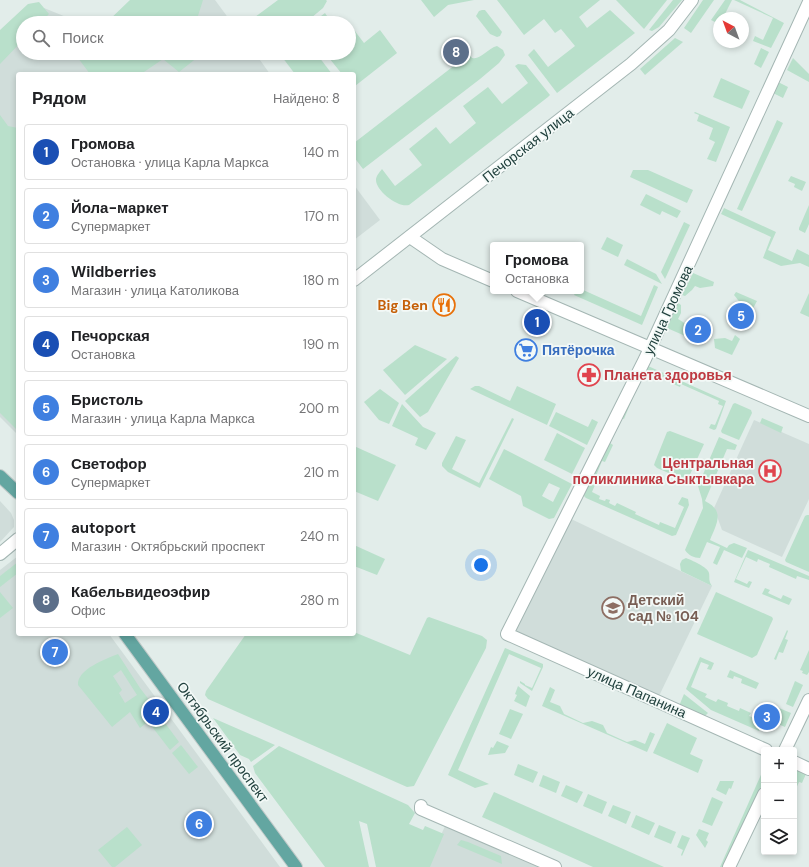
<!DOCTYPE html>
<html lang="ru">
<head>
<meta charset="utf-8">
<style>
  :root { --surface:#fff; --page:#f6f6f6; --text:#202124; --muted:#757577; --line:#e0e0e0; --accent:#db2777 }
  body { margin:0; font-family:"DM Sans",sans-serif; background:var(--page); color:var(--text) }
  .controls { position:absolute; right:12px; bottom:12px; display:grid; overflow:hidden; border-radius:4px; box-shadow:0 2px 6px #0003 }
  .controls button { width:36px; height:36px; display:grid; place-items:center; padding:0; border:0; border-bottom:1px solid var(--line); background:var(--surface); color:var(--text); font:20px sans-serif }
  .compass { position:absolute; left:713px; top:12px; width:36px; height:36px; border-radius:50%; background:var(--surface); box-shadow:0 2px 6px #0003; rotate:319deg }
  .you { position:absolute; left:481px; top:565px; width:14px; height:14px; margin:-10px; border:3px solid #fff; border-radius:50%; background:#1a73e8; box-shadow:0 0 0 6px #1a73e833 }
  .badge { display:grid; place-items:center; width:26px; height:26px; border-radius:50%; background:var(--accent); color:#fff; font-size:13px; font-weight:700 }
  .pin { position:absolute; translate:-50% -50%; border:2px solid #fff; box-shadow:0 1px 4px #0006 }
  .popup { position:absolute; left:490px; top:242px; width:94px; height:52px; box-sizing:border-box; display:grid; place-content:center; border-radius:4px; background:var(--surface); filter:drop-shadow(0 1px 3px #0005); font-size:13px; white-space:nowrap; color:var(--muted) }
  .popup b { font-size:15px; color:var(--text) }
  .popup::after { content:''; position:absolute; left:50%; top:100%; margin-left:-8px; border:8px solid transparent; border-top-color:var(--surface) }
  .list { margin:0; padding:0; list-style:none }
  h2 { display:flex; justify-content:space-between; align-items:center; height:52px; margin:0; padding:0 16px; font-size:17px }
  h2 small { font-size:13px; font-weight:400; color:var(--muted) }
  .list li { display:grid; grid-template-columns:26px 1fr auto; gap:12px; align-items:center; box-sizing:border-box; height:56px; margin:0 8px 8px; padding:0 8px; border:1px solid var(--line); border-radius:4px }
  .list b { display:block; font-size:15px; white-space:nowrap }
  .list p { margin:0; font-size:13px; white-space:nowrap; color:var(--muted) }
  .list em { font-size:13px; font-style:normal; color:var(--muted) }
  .icon { flex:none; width:22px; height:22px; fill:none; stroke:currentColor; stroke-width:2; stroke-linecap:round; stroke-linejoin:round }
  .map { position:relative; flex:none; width:809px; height:867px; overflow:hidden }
  .search { position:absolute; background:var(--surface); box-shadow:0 2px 6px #0003; left:16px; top:16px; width:340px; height:44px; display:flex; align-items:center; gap:10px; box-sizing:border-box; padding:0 14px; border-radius:22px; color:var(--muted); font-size:15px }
  .panel { position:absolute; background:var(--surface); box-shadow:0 2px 6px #0003; left:16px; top:72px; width:340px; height:564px; border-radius:4px }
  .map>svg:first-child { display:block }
  .built { fill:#d0ddda }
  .green { fill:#b9e0cb; fill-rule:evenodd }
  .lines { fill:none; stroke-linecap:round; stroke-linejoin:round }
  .minor-casing { stroke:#a4b6b3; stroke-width:14 }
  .major-casing { stroke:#c1cac9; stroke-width:14 }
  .minor { stroke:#fff; stroke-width:12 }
  .major { stroke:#63a6a1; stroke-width:12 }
  .labels { text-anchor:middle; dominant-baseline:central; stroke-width:3.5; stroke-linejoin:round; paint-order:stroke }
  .street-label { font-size:14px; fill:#20403d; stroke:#f3f9f7 }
  .food-label { font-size:14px; font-weight:bold; fill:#c56008; stroke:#f3f9f7; text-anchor:end }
  .shop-label { font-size:14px; font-weight:bold; fill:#366cbe; stroke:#f3f9f7; text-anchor:start }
  .health-label { font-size:14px; font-weight:bold; fill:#be3a42; stroke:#f3f9f7; text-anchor:start }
  .education-label { font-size:14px; font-weight:bold; fill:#785e54; stroke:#f3f9f7; text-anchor:start }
</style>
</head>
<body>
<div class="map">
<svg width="809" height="867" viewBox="0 0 809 867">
  <rect width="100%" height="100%" fill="#e2edea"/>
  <g class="built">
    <path d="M144 0H215L232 23H113Z"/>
    <path d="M44 8 81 23H29Z"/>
    <path d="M23 29V53H255L270 74H18V435L0 417V52Z"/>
    <path d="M354 185 380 220 354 240Z"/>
    <path d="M754 420 809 444V499L782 557 722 530 714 508Z"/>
    <path d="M0 501 11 513 14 520V527L0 542Z"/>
    <path d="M569 518 712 586 658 698 515 631Z"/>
    <path d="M18 556V634H109L280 867H0V570Z"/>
    <path d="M445 826 538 867H414L431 858Z"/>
  </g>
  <g class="green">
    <path d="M130 0H203L197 19 199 23H106Z"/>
    <path d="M278 0H326L327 1 323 8 311 18 314 23H299L295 21H286L280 23H259L255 17Z"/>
    <path d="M421 0H474L448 5 434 17Z"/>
    <path d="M497 0H600L579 17 587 28 610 10 635 33 557 93 528 55 534 49 548 67 575 46 561 29 555 33 544 19 524 35Z"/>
    <path d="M616 0H667L644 29Z"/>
    <path d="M673 0H682L659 27 652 31 649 30Z"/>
    <path d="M703 0H714L691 33 684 28Z"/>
    <path d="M725 0H732L723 18H719V24L711 20Z"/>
    <path d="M734 0H740L784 23 771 48 753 41 755 36 763 40 773 18Z"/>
    <path d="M39 2 49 14 40 23H23V40L0 64V30L28 4Z"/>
    <path d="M482 10H485L502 32 500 36 497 37 490 34 476 16 479 11Z"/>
    <path d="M325 13C328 19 334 18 338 23H320L317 19Z"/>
    <path d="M351 26 364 43 380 30 397 53 355 86 354 74H342L325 53H349V28Z"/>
    <path d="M455 37 472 58C481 60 488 48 497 46L503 50 505 55 499 63 480 79 363 169 354 157V143L464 58 459 53 461 50 454 40Z"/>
    <path d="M675 38 683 42 645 75 640 69Z"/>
    <path d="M761 48 769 52 761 68 754 64Z"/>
    <path d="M80 53H203L179 72 163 59 141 74H90L78 58Z"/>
    <path d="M279 53H316L332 74H295Z"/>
    <path d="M793 58 809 74V82L787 70Z"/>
    <path d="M518 64 526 65 550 95 548 97 409 205C398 208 376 191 376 180 376 176 379 173 382 169L395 186 422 165 409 149 436 127 450 144 476 123 463 106 488 87 502 104 528 83 515 66Z"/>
    <path d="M721 78 750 91 742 109 713 97Z"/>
    <path d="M776 81 788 87 783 98 771 92Z"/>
    <path d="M695 112 730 127 716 162 707 159 715 142 709 139 713 128 697 121 699 115 694 113Z"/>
    <path d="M0 115 8 126 18 128V431L0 413Z"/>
    <path d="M777 120 783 123 742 211 737 209Z"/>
    <path d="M633 170H648L693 190 687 203 630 177Z"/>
    <path d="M791 176 806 182 802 191 794 187 795 184 788 181Z"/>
    <path d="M646 194 681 211 677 218 662 211 660 215 640 205Z"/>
    <path d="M809 205V224L805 233 799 230V228Z"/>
    <path d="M724 208 776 232 768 250 792 261 797 249 809 255V267L800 263 781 266 763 258 771 237 721 214Z"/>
    <path d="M684 222 690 225 665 279 661 272Z"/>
    <path d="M607 237 623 245 618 257 601 249Z"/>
    <path d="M627 259 656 274 662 284 624 265Z"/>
    <path d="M693 273 714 282 713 286 700 288 695 286 692 290 685 296 682 295Z"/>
    <path d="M654 285 658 287 642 325 574 295 576 291H581V289L641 316Z"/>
    <path d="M736 292 757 301 750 314 744 315 747 307 742 305 734 295Z"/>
    <path d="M809 293V317L800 313Z"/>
    <path d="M678 303 681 305V313L678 319 683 322 694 333 692 339 667 328Z"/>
    <path d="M735 335 740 339 732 355 715 348 714 339 725 338 732 341Z"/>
    <path d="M415 345 447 359 405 395 383 370Z"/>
    <path d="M456 356 459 358 428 412 420 417 405 401Z"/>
    <path d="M648 366 726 401 716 429 714 430 709 428 711 424 715 425 723 406 718 404 719 401 681 384 680 387 671 383V380L664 377 662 379 659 378 660 375 652 372 651 374 645 372 638 386 635 385 629 400 631 402 624 419 621 418 610 443 613 445 605 462 602 461 596 476 598 478 592 492 600 496 599 499 605 501 606 499 610 500 609 503 615 506 617 503 636 512 635 514 659 525 660 522 675 528 684 507 678 504 682 497 688 499 689 505 676 535 672 536 586 498 583 495V492L644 368Z"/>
    <path d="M475 386H479L510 401 517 386 556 404 547 425 470 389Z"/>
    <path d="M380 389 399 403 389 424 379 420 364 402Z"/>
    <path d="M735 403 751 410 752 413 739 440 722 433 721 431 733 404Z"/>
    <path d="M402 404 423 427 436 433 426 450 415 445 418 438 392 426Z"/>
    <path d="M556 412 588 427 592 419 598 422 587 445 549 426Z"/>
    <path d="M512 418 514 419 480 488 448 472 442 466V463L456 436 466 440 452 469 479 483Z"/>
    <path d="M762 418 783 427 781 433 760 423Z"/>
    <path d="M670 431 704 444 687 481 657 468 654 465 655 462 667 432Z"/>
    <path d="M557 433 585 448 572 474 544 460Z"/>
    <path d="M719 437 737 445 735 450 727 449 705 501C725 511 717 523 710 540L727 548 729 545 734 543 747 548 742 558 724 550 717 565 713 563 720 547 707 542 700 558C694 558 688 555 685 550L703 508 702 499 698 486Z"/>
    <path d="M354 446 396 465 378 501 354 491Z"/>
    <path d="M504 449 572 484 554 518 549 519 523 506 521 496 489 479ZM549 483 560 488 553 502 542 496Z"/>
    <path d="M807 515H809V572L786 562 785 560 805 516Z"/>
    <path d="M354 545 385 559 377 575 354 566Z"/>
    <path d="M748 550 809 576V580L797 576 796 579 769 567 770 564 758 559 757 562 746 557 736 579 747 584 749 581 752 582 749 588 734 582Z"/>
    <path d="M686 558C691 560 708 567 709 573 710 578 708 580 712 586L681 571 680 564 682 560Z"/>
    <path d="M18 562V573L0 587V576Z"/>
    <path d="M765 588 770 590 768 593 781 599 783 595 792 599 789 605 762 594Z"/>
    <path d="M0 592 13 608 0 618Z"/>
    <path d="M716 592 772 617 773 619 757 655 752 658 697 634Z"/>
    <path d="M429 617 482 636 487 640 486 648 414 786 407 787 208 699 205 695 206 691 246 634H354V632L410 655 427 618Z"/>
    <path d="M787 630 788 631 785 639 788 640 783 653 779 652 776 660 774 659Z"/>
    <path d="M505 648 543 664V667L532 691 520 683V681L525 684V685L532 688 541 668 509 654 458 770 489 784 475 788 448 775Z"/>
    <path d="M809 650V672L807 675 802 673 803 671 800 670Z"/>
    <path d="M118 654 140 688 159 713 140 728 130 712 112 727 78 685C77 669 106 659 118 654ZM121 670 137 695 125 703 119 693 122 690 113 676Z"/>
    <path d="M700 657 714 663 711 670 707 669 709 665 701 662 691 687 707 694 705 697 716 702 718 699 728 703 727 706 739 711 740 708 751 713 749 716 760 720 762 717 764 718 759 731 711 710 686 689Z"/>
    <path d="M730 670 759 683 756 689 741 683 742 679 734 676 733 679 727 677Z"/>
    <path d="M795 681 803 685 793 707 786 704Z"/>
    <path d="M518 686 530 696 526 707 514 701 517 695 515 694Z"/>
    <path d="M550 687 555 690 550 702 560 706 564 714 583 723 592 721 603 725 607 733 627 742 635 740 645 744 650 732 655 734 647 752 542 706Z"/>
    <path d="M684 694 708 713 704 717 679 706Z"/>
    <path d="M779 708 791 713 785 727 773 722Z"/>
    <path d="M510 709 523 714 511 739 499 734Z"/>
    <path d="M160 716 179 742 170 750 150 724Z"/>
    <path d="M213 718 275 745 251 762 249 759 240 755Z"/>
    <path d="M667 723 697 738 690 754 703 760 698 773 653 753Z"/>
    <path d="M497 741 509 746 505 753 488 755 491 747 493 748Z"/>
    <path d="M181 745 198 767 189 774 172 753Z"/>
    <path d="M279 746 408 805 415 813 409 824 423 830 425 826 444 834 430 867H376L367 824 359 821 369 867H325L255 773 253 766Z"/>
    <path d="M518 764 538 772 533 783 514 775Z"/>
    <path d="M764 768V781L723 867H720Z"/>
    <path d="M794 768 806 774 802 783 799 782 794 793Z"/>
    <path d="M543 775 560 782 556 793 539 786Z"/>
    <path d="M720 781H734L731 789 729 788 726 795 716 790Z"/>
    <path d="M566 785 583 792 577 803 561 796Z"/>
    <path d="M494 792 664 867H593L482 817Z"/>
    <path d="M588 794 607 802 602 814 583 806Z"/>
    <path d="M712 797 723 802 712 826 702 822Z"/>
    <path d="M613 805 631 812 626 824 608 816Z"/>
    <path d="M636 815 655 823 649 835 631 827Z"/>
    <path d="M659 825 676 832 671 844 654 837Z"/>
    <path d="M127 827 142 845 115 867H112L98 850Z"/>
    <path d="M699 829 709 833 706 840 708 842 705 848 696 835Z"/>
    <path d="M682 835 690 838 682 856 681 855 683 850 677 847Z"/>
    <path d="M461 840 468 842 501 856 502 864 457 845Z"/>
  </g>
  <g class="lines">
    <g class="minor-casing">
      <g id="minor">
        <path d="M410 237 442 259 493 281"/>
        <path d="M354 280 631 64 669 30 692 0"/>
        <path d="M517 291 809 416"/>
        <path d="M0 554 18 539"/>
        <path d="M766 750 507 634 645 359 809 2"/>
        <path d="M785 750 809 700"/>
        <path d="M794 762 809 769"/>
        <path d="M421 806V809L555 867"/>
        <path d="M729 867 764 794"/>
      </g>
    </g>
    <g class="major-casing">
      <g id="major">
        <path d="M0 476 18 493"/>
        <path d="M125 634 296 867"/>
      </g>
    </g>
    <use href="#minor" class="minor"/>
    <use href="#major" class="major"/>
  </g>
  <defs>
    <g id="restaurant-ring" transform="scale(1.15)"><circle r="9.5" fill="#f3f9f7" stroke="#e8710a" stroke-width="1.5"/><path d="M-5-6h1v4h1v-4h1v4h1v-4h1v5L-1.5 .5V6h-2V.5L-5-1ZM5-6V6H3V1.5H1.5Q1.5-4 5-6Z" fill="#e8710a"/></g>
    <g id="supermarket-ring" transform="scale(1.15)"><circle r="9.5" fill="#f3f9f7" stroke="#3f7fe0" stroke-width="1.5"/><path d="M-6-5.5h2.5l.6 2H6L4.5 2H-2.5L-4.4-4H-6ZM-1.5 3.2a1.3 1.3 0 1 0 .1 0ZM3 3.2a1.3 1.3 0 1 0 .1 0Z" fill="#3f7fe0"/></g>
    <g id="pharmacy-ring" transform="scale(1.15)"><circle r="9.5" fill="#f3f9f7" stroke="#e0444e" stroke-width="1.5"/><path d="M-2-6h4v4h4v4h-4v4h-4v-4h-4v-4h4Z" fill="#e0444e"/></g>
    <g id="hospital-ring" transform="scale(1.15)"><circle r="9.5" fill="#f3f9f7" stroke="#e0444e" stroke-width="1.5"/><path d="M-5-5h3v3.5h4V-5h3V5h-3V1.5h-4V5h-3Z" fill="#e0444e"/></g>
    <g id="school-ring" transform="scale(1.15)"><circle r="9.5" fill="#f3f9f7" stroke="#8d6e63" stroke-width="1.5"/><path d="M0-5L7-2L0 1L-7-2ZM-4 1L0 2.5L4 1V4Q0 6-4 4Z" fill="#8d6e63"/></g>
  </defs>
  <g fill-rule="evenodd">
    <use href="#restaurant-ring" x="444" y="305"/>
    <use href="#supermarket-ring" x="526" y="350"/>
    <use href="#pharmacy-ring" x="589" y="375"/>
    <use href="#hospital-ring" x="770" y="471"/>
    <use href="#school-ring" x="613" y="608"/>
  </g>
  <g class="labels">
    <g class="street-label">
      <text transform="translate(528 145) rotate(-38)">Печорская улица</text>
      <text transform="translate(668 310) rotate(-65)">улица Громова</text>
      <text transform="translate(637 692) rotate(24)">улица Папанина</text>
      <text transform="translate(223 742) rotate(54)">Октябрьский проспект</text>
    </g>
    <g class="food-label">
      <text x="428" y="305">Big Ben</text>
    </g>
    <g class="shop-label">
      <text x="542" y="350">Пятёрочка</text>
    </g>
    <g class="health-label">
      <text x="604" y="375">Планета здоровья</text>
      <text x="754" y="463" text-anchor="end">Центральная<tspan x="754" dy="16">поликлиника Сыктывкара</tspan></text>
    </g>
    <g class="education-label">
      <text x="628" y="600">Детский<tspan x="628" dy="16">сад № 104</tspan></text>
    </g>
  </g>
</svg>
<div class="controls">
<button>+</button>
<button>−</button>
<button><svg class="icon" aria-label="layers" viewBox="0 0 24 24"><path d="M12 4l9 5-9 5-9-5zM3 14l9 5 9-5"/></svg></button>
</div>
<svg class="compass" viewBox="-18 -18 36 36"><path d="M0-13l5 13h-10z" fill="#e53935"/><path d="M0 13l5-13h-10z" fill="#757577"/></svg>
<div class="you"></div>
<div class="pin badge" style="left:537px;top:322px;background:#1a4fb4">1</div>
<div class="popup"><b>Громова</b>Остановка</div>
<div class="pin badge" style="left:698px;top:330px;background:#3f7fe0">2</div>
<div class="pin badge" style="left:767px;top:717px;background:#3f7fe0">3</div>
<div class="pin badge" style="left:156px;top:712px;background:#1a4fb4">4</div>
<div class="pin badge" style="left:741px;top:316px;background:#3f7fe0">5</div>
<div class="pin badge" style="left:199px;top:824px;background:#3f7fe0">6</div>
<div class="pin badge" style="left:55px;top:652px;background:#3f7fe0">7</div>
<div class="pin badge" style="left:456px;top:52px;background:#5c6f8a">8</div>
<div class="search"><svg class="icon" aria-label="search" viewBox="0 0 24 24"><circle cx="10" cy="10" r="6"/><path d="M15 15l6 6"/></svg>Поиск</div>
<section class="panel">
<h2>Рядом<small>Найдено: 8</small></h2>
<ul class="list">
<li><span class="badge" style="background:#1a4fb4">1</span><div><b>Громова</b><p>Остановка · улица Карла Маркса</p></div><em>140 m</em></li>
<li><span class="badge" style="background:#3f7fe0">2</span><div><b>Йола-маркет</b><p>Супермаркет</p></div><em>170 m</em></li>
<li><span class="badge" style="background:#3f7fe0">3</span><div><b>Wildberries</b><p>Магазин · улица Католикова</p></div><em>180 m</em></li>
<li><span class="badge" style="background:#1a4fb4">4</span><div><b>Печорская</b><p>Остановка</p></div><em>190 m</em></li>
<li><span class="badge" style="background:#3f7fe0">5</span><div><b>Бристоль</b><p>Магазин · улица Карла Маркса</p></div><em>200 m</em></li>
<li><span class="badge" style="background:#3f7fe0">6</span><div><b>Светофор</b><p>Супермаркет</p></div><em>210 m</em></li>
<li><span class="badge" style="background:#3f7fe0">7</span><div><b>autoport</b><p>Магазин · Октябрьский проспект</p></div><em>240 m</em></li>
<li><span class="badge" style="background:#5c6f8a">8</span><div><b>Кабельвидеоэфир</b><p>Офис</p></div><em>280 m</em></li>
</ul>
</section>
</div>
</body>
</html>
